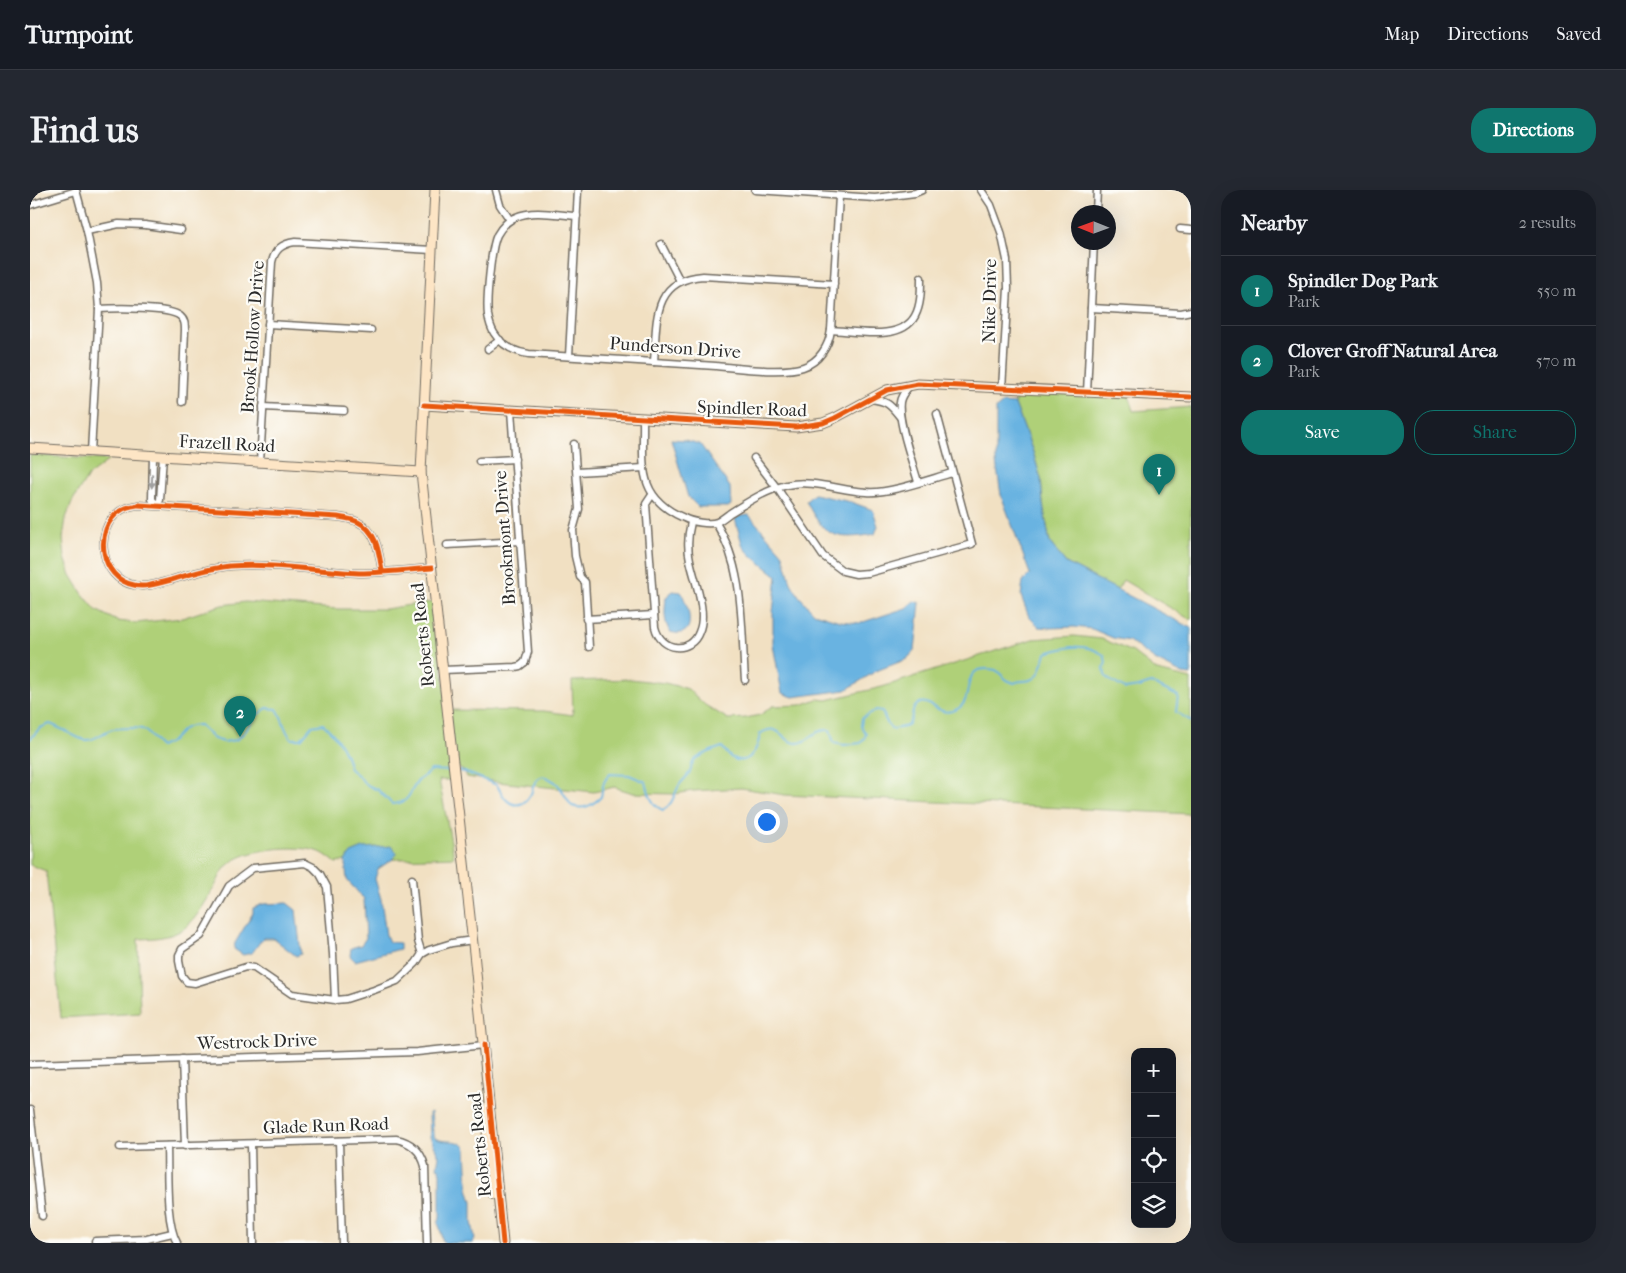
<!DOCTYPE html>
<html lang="en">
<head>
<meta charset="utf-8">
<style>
  :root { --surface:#171b24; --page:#242831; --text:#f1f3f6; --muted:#9ea1a6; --line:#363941; --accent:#0f766e }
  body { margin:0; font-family:"IM FELL French Canon",serif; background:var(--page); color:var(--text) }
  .controls { position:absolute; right:15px; bottom:15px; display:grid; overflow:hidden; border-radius:10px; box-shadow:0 5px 20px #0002 }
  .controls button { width:45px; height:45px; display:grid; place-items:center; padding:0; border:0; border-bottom:1px solid var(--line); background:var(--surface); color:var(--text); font:25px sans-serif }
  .compass { position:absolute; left:1041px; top:15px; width:45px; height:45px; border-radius:50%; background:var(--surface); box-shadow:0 5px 20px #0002; rotate:271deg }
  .you { position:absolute; left:736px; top:631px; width:18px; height:18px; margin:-12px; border:4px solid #fff; border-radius:50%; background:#1a73e8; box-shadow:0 0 0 8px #1a73e833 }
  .badge { display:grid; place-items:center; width:32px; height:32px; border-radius:50%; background:var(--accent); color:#fff; font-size:16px; font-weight:700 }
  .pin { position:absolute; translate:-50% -41px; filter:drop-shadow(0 1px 2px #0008) }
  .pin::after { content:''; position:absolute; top:26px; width:18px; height:15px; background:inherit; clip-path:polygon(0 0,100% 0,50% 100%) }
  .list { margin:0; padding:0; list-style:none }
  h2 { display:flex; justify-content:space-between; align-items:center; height:65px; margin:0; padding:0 20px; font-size:21px }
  h2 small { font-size:16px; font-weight:400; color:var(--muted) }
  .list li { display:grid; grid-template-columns:32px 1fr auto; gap:15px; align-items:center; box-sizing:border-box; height:70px; padding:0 20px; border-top:1px solid var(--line) }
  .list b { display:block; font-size:19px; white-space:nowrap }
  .list p { margin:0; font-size:16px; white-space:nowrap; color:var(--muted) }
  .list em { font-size:16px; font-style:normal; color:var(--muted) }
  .actions { display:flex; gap:10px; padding:15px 20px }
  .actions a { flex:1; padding:11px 0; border:1px solid var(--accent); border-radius:20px; text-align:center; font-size:18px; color:var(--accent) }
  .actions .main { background:var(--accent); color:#fff }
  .icon { flex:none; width:28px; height:28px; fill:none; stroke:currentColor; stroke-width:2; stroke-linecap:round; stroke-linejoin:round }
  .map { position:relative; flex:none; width:1161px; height:1053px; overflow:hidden; border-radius:20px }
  header { display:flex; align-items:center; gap:30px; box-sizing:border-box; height:70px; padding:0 25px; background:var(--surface); border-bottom:1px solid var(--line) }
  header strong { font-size:24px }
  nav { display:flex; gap:28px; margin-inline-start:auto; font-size:18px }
  .intro { display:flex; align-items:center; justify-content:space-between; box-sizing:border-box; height:120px; padding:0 30px }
  h1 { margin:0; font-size:35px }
  .button { padding:12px 22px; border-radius:20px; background:var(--accent); color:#fff; font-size:18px; font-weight:700 }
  main { display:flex; gap:30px; padding:0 30px }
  aside { flex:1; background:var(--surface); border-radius:20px; box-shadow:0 5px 20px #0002 }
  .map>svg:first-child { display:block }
  .green { fill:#afd078; stroke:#6d7e52 }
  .water { fill:#69b3e1; stroke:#4a6f86 }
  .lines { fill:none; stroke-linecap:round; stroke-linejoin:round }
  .stream { stroke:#69b3e1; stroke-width:2 }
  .street-casing { stroke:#706a60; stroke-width:9 }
  .secondary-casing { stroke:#706a60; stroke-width:11 }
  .street { stroke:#fff; stroke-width:6 }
  .secondary { stroke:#fde5c5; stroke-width:9 }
  .cycleway-casing { stroke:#fdfcf7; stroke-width:8 }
  .cycleway { stroke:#e8590c; stroke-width:5 }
  .oneway { fill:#a0a0a0 }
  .labels { text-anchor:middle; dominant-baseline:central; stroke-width:4.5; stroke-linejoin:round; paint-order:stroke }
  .street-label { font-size:18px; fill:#2b2b2b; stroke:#fdfcf7 }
</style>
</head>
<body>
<header>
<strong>Turnpoint</strong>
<nav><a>Map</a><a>Directions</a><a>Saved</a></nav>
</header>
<div class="intro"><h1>Find us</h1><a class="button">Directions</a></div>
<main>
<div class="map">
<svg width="1161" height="1053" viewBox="0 0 1161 1053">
  <rect width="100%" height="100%" fill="#fdfcf7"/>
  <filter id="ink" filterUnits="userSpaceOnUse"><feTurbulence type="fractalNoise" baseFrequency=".02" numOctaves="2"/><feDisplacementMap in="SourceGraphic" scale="10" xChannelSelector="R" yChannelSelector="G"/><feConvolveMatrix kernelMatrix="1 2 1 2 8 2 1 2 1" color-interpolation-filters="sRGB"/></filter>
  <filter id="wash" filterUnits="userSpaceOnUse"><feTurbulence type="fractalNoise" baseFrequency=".0096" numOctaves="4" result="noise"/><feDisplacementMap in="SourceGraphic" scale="20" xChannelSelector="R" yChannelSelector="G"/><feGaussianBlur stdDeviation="1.12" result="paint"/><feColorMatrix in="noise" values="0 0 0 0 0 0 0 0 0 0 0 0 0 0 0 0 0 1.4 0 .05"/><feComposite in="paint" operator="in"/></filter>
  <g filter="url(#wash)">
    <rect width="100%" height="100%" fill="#f1e0c2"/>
    <g class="green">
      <path d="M985 199 1099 205 1103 221 1161 217V430L1093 390 1087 400 1036 373 1020 353 1013 314 1011 289 1003 262 985 214Z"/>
      <path d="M0 265 79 270 58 286 43 310 36 328 33 348 35 368 41 385 52 403 66 420 87 431 106 433 152 428 192 415 215 412 307 419H356L392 413 405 412 417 520 514 521 543 525 542 491 600 489 635 493 658 499 675 515 698 529 716 528 730 525 743 516 771 515 787 509 797 510 852 497 1003 449 1044 446 1072 449 1103 462 1127 481 1161 489V624L755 605 711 598 663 601 645 604 603 603 584 597 564 602 468 592 437 587 435 582 423 574 425 590H409L424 667 315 671 306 673C301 669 295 664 290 662 268 654 215 658 198 675 192 680 188 691 184 698 161 736 156 748 108 749L110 823 31 828 16 681 0 675Z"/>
    </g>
    <g class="water">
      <path d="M973 213 985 214 1003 262 1011 289 1013 314 1020 353 1036 373 1161 438V485L1153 484 1125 470 1099 451 1083 448 1062 439 1044 437 1021 438 1009 437 999 427 991 406 993 391 1000 384 971 305 966 272V219Z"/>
      <path d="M641 249 655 250 670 254 700 297 701 315 698 317H668L658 307Z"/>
      <path d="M784 304 821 312 843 320 848 336 845 344C805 351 794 347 776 311Z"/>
      <path d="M719 325 753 364 761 393 769 406 784 423 810 431 830 433 876 418 884 411 890 413 885 460 877 469 846 481 816 500 763 507 752 503 743 455V422L747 386 723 367 713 357 705 329 709 326Z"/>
      <path d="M643 401 651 402C659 417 669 450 640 442 633 430 635 420 636 407Z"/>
      <path d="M362 656 367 663 363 669 348 679 345 689 351 709 356 745 359 752 370 753V759L325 771 320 766 321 758 331 755 336 748 334 709 317 690 315 671 321 663 333 658Z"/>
      <path d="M257 713 266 720 271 764 266 766 243 748H233L222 763 213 765 204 759 205 753 223 723V718L233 714Z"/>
      <path d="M401 922 403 942 405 948C415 954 431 947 436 959L438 998 442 1012V1032L445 1049 443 1053H414C410 1047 412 1040 408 1034L410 1028V979L407 977 409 966 400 947 399 923Z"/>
    </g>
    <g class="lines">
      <g class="stream">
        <path d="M0 549 10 538 20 534C30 537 47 549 55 550 65 551 71 543 80 540 85 538 110 537 114 540 121 544 123 552 130 557 134 555 139 553 142 551 152 541 154 535 170 535L184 549 194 552 206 550 215 542 227 525 237 518 247 519C254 529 253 540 262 549H271L282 536 293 534C307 546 316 561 320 579L329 586 335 594 348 600 362 614C381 613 378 603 388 591 392 587 397 584 401 580L420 581"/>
        <path d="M428 581 435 582 467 595C472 605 479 619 493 613 496 611 499 608 501 604 503 599 503 591 509 588 513 585 517 587 520 589 532 594 534 607 542 616 554 620 561 616 571 607 573 597 572 592 580 584L599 585 616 592C619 603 621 616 633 620 644 614 644 603 650 594 653 590 658 586 660 582 662 578 660 575 664 571 671 564 683 560 692 557 695 560 699 567 702 568 720 577 728 558 730 544 751 530 752 554 768 553 782 552 781 539 800 540L804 553 814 555 831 553 834 549 836 544 831 536 832 528 846 520 852 521 858 535 862 539C866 538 873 538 877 536 885 530 879 517 890 513 901 509 911 530 929 518 946 506 927 473 966 480L977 490 984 493C991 490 993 492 1000 490 1011 488 1013 471 1016 463 1037 457 1054 452 1074 465L1076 472 1074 478 1075 485 1078 489 1095 499 1109 497 1121 493 1148 506 1146 522 1161 531"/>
      </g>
    </g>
  </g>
  <g filter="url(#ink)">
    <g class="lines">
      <g class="street-casing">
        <g id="street">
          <path d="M46 0 57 41 67 93 69 119 61 262"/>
          <path d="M466 0 470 15 480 30"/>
          <path d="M725 0 845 8 885 3 892 0"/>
          <path d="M951 0 961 15 971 42 977 70 978 98 972 199"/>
          <path d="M0 15 46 1"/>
          <path d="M1066 22 1067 0"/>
          <path d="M547 26C528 25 503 19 486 27 478 30 471 38 467 45 461 57 456 111 458 125 459 131 461 138 464 143 472 156 485 162 499 164 561 168 623 172 686 176 708 178 753 184 773 177 789 172 799 156 801 140L809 6"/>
          <path d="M1150 39 1161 40"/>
          <path d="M57 41 89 34 115 35 151 40"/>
          <path d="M631 54 650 91"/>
          <path d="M1061 118 1151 123 1161 121"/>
          <path d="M69 119C85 118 139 117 150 126 155 130 155 135 155 140L152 212"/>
          <path d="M238 134 341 140"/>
          <path d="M801 140C825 141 871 152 885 126 891 115 891 101 891 88"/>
          <path d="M458 159 470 150"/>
          <path d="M539 166 548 0"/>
          <path d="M624 172C627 133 621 90 673 86L804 94"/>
          <path d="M880 195C876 200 871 205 870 212 867 229 883 274 888 292"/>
          <path d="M1057 203 1064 52"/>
          <path d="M840 209C857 211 860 214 870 227"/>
          <path d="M233 217 314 221"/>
          <path d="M481 220 498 462 495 472"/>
          <path d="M613 228C614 273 605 307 654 328 661 332 680 335 687 332 691 330 696 326 700 323 718 312 736 300 757 295 783 289 811 301 837 302 859 304 900 289 922 283"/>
          <path d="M544 254 549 319 543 340 545 366 550 387 555 392 559 457"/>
          <path d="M123 266 122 309 126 315"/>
          <path d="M724 268 747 298 793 366 813 381 826 384 838 383 942 354 907 224"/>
          <path d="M449 271 485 269"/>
          <path d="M230 272 242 72C245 59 252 54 265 52L402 60"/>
          <path d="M547 282 614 278"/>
          <path d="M622 305 616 314 625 437C631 462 661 464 669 442 678 422 664 390 660 370 657 357 658 344 661 332"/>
          <path d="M126 315 130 310 133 266"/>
          <path d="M686 333C715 379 711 438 715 490"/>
          <path d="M417 355 490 351"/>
          <path d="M352 381C349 363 347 341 328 332 322 329 314 328 308 327L108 315C102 316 95 317 90 321 63 339 70 389 104 395 116 398 129 393 141 390 160 384 180 378 200 376 243 373 287 381 329 383 353 383 378 380 402 378"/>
          <path d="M556 429 624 425"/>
          <path d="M413 480 485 477 490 476 495 472"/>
          <path d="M382 689 388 751 392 764"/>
          <path d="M305 810 303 764 297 697 290 684 283 677 275 673 223 678 199 696 171 746 152 759 149 765V771L152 786 157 792 165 793 216 777 224 778 262 804 305 810 316 809 344 800 367 791 386 773 392 764 399 760 422 753 443 750"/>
          <path d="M152 869 155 956"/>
          <path d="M0 874 387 862 454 855"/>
          <path d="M0 920 12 1026"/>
          <path d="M309 951 312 1053"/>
          <path d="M221 954 223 1053"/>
          <path d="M137 956C138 982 135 1031 147 1053"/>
          <path d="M90 957 366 949C381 952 391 961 395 976L397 1053"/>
          <path d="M65 1051 117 1049 142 1043"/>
        </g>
      </g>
      <g class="secondary-casing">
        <g id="secondary">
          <path d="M405 0 391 282 444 763 473 1053"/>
          <path d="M394 215 766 237 793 233 805 228 857 200 888 194 1161 207"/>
          <path d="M0 258 391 282"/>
          <path d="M455 920 463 1004"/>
        </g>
      </g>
      <use href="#street" class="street"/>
      <use href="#secondary" class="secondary"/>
      <g class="cycleway-casing">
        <g id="cycleway">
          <path d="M394 215 766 237 793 233 805 228 857 200 888 194 1161 207"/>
          <path d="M352 381C349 363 347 341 328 332 322 329 314 328 308 327L108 315C102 316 95 317 90 321 63 339 70 389 104 395 116 398 129 393 141 390 160 384 180 378 200 376 243 373 287 381 329 383 353 383 378 380 402 378"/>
          <path d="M454 855 473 1053"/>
        </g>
      </g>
      <use href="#cycleway" class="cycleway"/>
    </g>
    <defs><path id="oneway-solid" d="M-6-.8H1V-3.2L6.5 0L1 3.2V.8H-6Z" transform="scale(1.25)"/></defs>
    <use class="oneway" href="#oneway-solid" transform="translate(122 291) rotate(92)"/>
  </g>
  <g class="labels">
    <g class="street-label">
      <text transform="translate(960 111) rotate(-89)">Nike Drive</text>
      <text transform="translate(223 147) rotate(-86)">Brook Hollow Drive</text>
      <text transform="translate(645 158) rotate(4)">Punderson Drive</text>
      <text transform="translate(722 219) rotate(2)">Spindler Road</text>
      <text transform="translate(197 254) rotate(3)">Frazell Road</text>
      <text transform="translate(475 348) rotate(-94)">Brookmont Drive</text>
      <text transform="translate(393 445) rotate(-96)">Roberts Road</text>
      <text transform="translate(227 852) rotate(-2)">Westrock Drive</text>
      <text transform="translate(296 936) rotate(-2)">Glade Run Road</text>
      <text transform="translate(450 955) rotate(-96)">Roberts Road</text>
    </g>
  </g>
</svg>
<div class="controls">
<button>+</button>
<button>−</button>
<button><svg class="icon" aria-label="locate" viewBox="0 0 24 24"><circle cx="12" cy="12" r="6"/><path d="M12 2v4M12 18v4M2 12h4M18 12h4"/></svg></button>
<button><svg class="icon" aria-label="layers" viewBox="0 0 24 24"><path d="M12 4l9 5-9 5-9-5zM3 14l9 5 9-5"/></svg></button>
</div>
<svg class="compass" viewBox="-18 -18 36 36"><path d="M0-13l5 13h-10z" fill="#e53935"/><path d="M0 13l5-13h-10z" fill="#9ea1a6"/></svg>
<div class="you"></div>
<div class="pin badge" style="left:1129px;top:305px">1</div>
<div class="pin badge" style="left:210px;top:547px">2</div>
</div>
<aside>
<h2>Nearby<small>2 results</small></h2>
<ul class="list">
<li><span class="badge">1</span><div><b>Spindler Dog Park</b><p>Park</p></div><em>550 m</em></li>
<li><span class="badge">2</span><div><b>Clover Groff Natural Area</b><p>Park</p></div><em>570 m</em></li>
</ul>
<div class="actions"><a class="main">Save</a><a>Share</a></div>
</aside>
</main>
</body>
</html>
